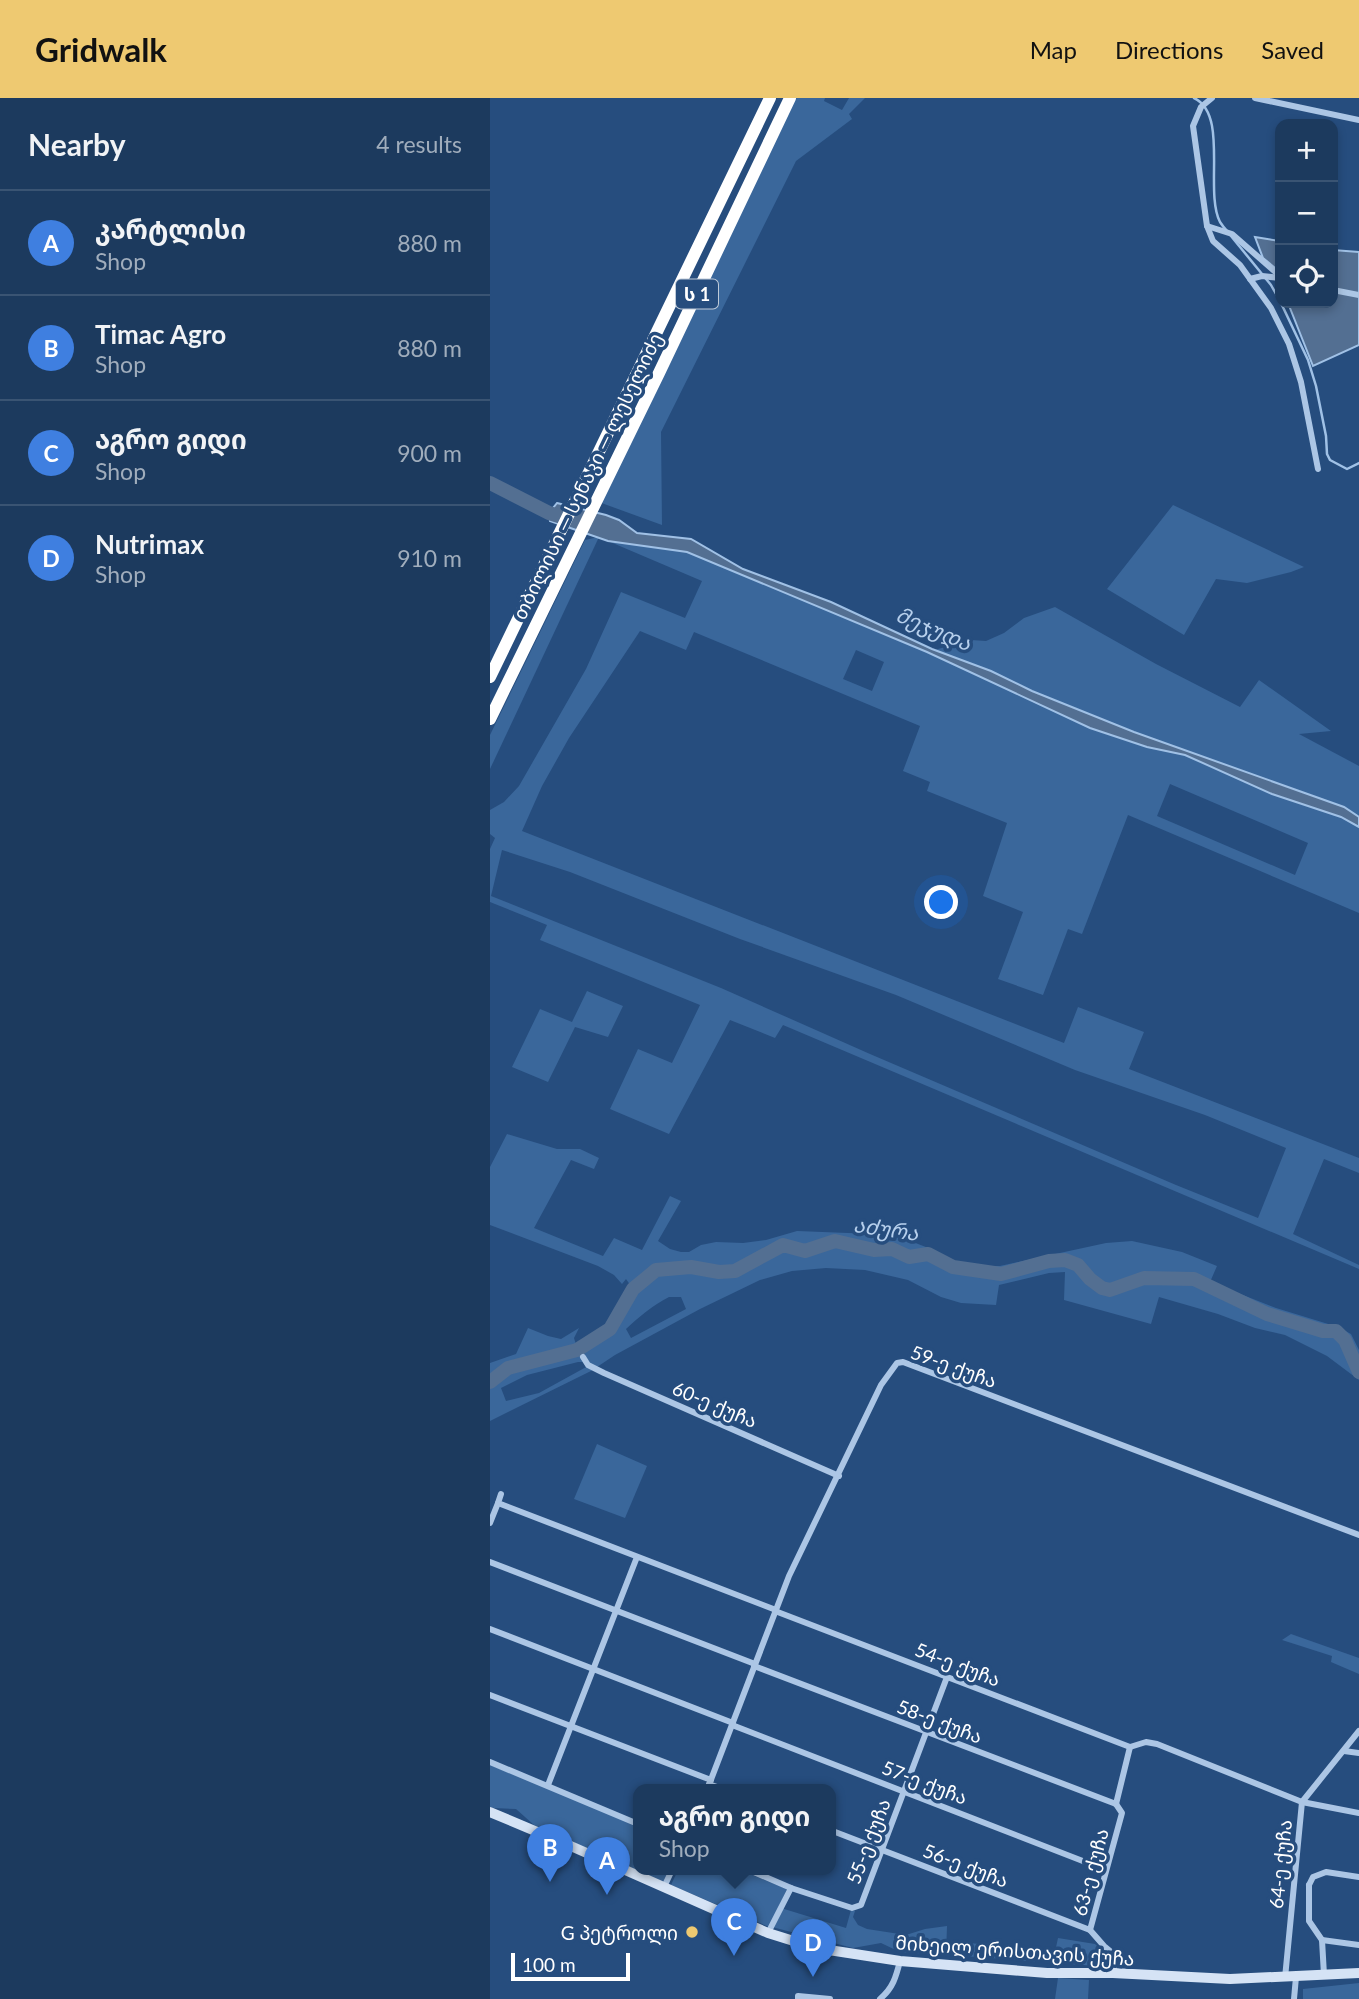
<!DOCTYPE html>
<html lang="en">
<head>
<meta charset="utf-8">
<style>
  :root { --surface:#1c3a5e; --page:#294567; --text:#f1f3f6; --muted:#a0adbc; --line:#3a5473; --accent:#eec971 }
  body { margin:0; font-family:Lato,"Noto Sans Georgian",sans-serif; background:var(--page); color:var(--text) }
  .controls { position:absolute; right:21px; top:21px; display:grid; overflow:hidden; border-radius:14px; box-shadow:0 4px 10px #0003 }
  .controls button { width:63px; height:63px; display:grid; place-items:center; padding:0; border:0; border-bottom:2px solid var(--line); background:var(--surface); color:var(--text); font:35px sans-serif }
  .scale { position:absolute; left:21px; bottom:18px; width:119px; box-sizing:border-box; padding-left:7px; border:4px solid #fff; border-top:0; font-size:19px; line-height:24px; white-space:nowrap; color:#fff; -webkit-text-stroke:5px #264d7e; paint-order:stroke }
  .you { position:absolute; left:452px; top:805px; width:24px; height:24px; margin:-18px; border:5px solid #fff; border-radius:50%; background:#1a73e8; box-shadow:0 0 0 10px #1a73e833 }
  .badge { display:grid; place-items:center; width:46px; height:46px; border-radius:50%; background:var(--accent); color:#fff; font-size:23px; font-weight:700 }
  .pin { position:absolute; translate:-50% -58px; filter:drop-shadow(0 2px 4px #0008) }
  .pin::after { content:''; position:absolute; top:37px; width:24px; height:21px; background:inherit; clip-path:polygon(0 0,100% 0,50% 100%) }
  .popup { position:absolute; left:143px; top:1686px; width:203px; height:91px; box-sizing:border-box; display:grid; place-content:center; border-radius:14px; background:var(--surface); filter:drop-shadow(0 2px 5px #0005); font-size:23px; white-space:nowrap; color:var(--muted) }
  .popup b { font-size:26px; color:var(--text) }
  .popup::after { content:''; position:absolute; left:50%; top:100%; margin-left:-14px; border:14px solid transparent; border-top-color:var(--surface) }
  .list { margin:0; padding:0; list-style:none }
  h2 { display:flex; justify-content:space-between; align-items:center; height:91px; margin:0; padding:0 28px; font-size:30px }
  h2 small { font-size:23px; font-weight:400; color:var(--muted) }
  .list li { display:grid; grid-template-columns:46px 1fr auto; gap:21px; align-items:center; box-sizing:border-box; height:105px; padding:0 28px; border-top:2px solid var(--line) }
  .list b { display:block; font-size:26px; white-space:nowrap }
  .list p { margin:0; font-size:23px; white-space:nowrap; color:var(--muted) }
  .list em { font-size:23px; font-style:normal; color:var(--muted) }
  .icon { flex:none; width:38px; height:38px; fill:none; stroke:currentColor; stroke-width:2; stroke-linecap:round; stroke-linejoin:round }
  .map { position:relative; flex:none; width:869px; height:1901px; overflow:hidden }
  header { display:flex; align-items:center; gap:42px; box-sizing:border-box; height:98px; padding:0 35px; background:var(--accent); color:#111 }
  header strong { font-size:33px }
  nav { display:flex; gap:38px; margin-inline-start:auto; font-size:24px }
  main { display:flex }
  aside { flex:1; background:var(--surface) }
  .map>svg:first-child { display:block }
  .green { fill:#3a679b; fill-rule:evenodd }
  .water { fill:#536f92; stroke:#a0c1e6; stroke-width:2 }
  .lines { fill:none; stroke-linecap:round; stroke-linejoin:round }
  .stream { stroke:#a0c1e6; stroke-width:2.5 }
  .river { stroke:#536f92; stroke-width:14 }
  .street { stroke:#acc6e5; stroke-width:6 }
  .secondary { stroke:#d5e3f5; stroke-width:10 }
  .highway { stroke:#fff; stroke-width:12 }
  .poi-dot { fill:#eec971; stroke:#264d7e; stroke-width:2.5 }
  .labels { text-anchor:middle; dominant-baseline:central; stroke-width:7; stroke-linejoin:round; paint-order:stroke }
  .shield { fill:#264d7e; stroke:#becad8; stroke-width:2 }
  .shield-label { font-size:18px; font-weight:bold; fill:#fff }
  .street-label { font-size:19px; fill:#fff; stroke:#264d7e }
  .poi-label { font-size:19px; fill:#fff; stroke:#264d7e; text-anchor:end }
  .water-label { font-size:21px; font-style:italic; fill:#b7d0ed; stroke:#264d7e }
</style>
</head>
<body>
<header>
<strong>Gridwalk</strong>
<nav><a>Map</a><a>Directions</a><a>Saved</a></nav>
</header>
<main>
<aside>
<h2>Nearby<small>4 results</small></h2>
<ul class="list">
<li><span class="badge" style="background:#3f7fe0">A</span><div><b>კარტლისი</b><p>Shop</p></div><em>880 m</em></li>
<li><span class="badge" style="background:#3f7fe0">B</span><div><b>Timac Agro</b><p>Shop</p></div><em>880 m</em></li>
<li><span class="badge" style="background:#3f7fe0">C</span><div><b>აგრო გიდი</b><p>Shop</p></div><em>900 m</em></li>
<li><span class="badge" style="background:#3f7fe0">D</span><div><b>Nutrimax</b><p>Shop</p></div><em>910 m</em></li>
</ul>
</aside>
<div class="map">
<svg width="869" height="1901" viewBox="0 0 869 1901">
  <rect width="100%" height="100%" fill="#264d7e"/>
  <g class="green">
    <path d="M300 0H335L334 3 352 12 359 0H375L359 16 362 21 306 63 171 334 172 427 106 403Z"/>
    <path d="M683 407 814 469 801 474 757 485 726 481 694 537 617 491Z"/>
    <path d="M109 439 0 671V637L95 442Z"/>
    <path d="M118 443 197 454 437 554 481 542 496 543 514 535 534 520 565 509 666 566 750 609 769 582 841 633 809 636 869 668V815L638 717 592 836 578 831 553 897 508 881 533 814 493 798 517 725 437 693 440 684 413 673 430 628 204 534 196 552 150 533 79 640 52 688 32 733 574 945 588 909 654 934 639 971 869 1060V1075L834 1061 803 1136 869 1167V1171L293 927 285 940 240 922 179 1036 120 1011 148 951 182 965 210 907 50 842 57 827 0 804V751L5 740 0 736V712L14 704 29 688 96 571 131 494 195 520 212 483ZM366 552 394 564 382 593 353 581ZM680 686 818 745 805 777 667 718ZM12 752 80 774 250 841 406 897 585 972 715 1017 796 1050 768 1120 686 1087 380 956 231 890 1 798Z"/>
    <path d="M97 893 133 908 118 939 85 929 58 984 22 969 50 911 82 924Z"/>
    <path d="M17 1036 67 1051H90L109 1060 104 1071 81 1062 44 1130 113 1158 124 1140 152 1152 180 1098 191 1103 168 1143 180 1151 191 1154H199L211 1147 226 1144 253 1145 276 1142 307 1133 384 1136 410 1139 441 1151 459 1161 480 1168H510L616 1145 642 1143 692 1154 727 1168 720 1184 786 1210 848 1229 861 1236 869 1252V1282L837 1258 795 1237 765 1230 728 1216 669 1199 661 1226 574 1202 575 1174 559 1175 509 1187 506 1207 471 1205 451 1199 418 1182 375 1172 336 1170 302 1173 270 1182 210 1211 125 1257 107 1269 100 1266 91 1250 120 1231 143 1191 136 1181 132 1186 124 1177 108 1168 0 1127V1069ZM179 1199H191L196 1211 141 1240 136 1231C149 1219 163 1207 179 1199Z"/>
    <path d="M38 1230 58 1238 71 1241 89 1230 84 1240 87 1250 17 1267 0 1282V1265L26 1256Z"/>
    <path d="M89 1253 93 1264H88L37 1277 11 1290 16 1303 49 1295 98 1268 103 1272 0 1323V1287L21 1272Z"/>
    <path d="M107 1346 157 1368 135 1420 84 1401Z"/>
    <path d="M801 1536 869 1560V1576L841 1564 842 1558 792 1542Z"/>
    <path d="M0 1667 148 1726V1772H179L173 1784 44 1727 26 1711 4 1710 0 1709Z"/>
    <path d="M188 1772H250L297 1791 279 1829 181 1787Z"/>
    <path d="M291 1810 356 1830 361 1812 365 1813 363 1819 368 1827 377 1831 416 1837 435 1831 457 1828 456 1857 410 1854 391 1845 363 1850 282 1829Z"/>
    <path d="M568 1840 605 1846 621 1861 620 1869 460 1857V1843L565 1854Z"/>
    <path d="M568 1880 599 1882 598 1901H565Z"/>
    <path d="M869 1885V1901H813V1891Z"/>
  </g>
  <g class="water">
    <path d="M765 139 790 143V186L784 169 773 160Z"/>
    <path d="M843 152 869 154V247L823 268 798 205H843Z"/>
    <path d="M67 405 116 417 129 422 147 435 201 441 253 471 341 504 442 551 501 573 542 593 644 634 854 709 869 719V729L851 719 782 696 695 657 657 649 600 630 437 554 197 454 118 443 60 423 59 415Z"/>
  </g>
  <g class="lines">
    <g class="stream">
      <path d="M704 0C739 16 714 93 730 124 732 127 734 130 737 133"/>
      <path d="M741 138 781 187 790 203"/>
      <path d="M791 205 818 262 826 288 836 338 837 356 840 362 857 371 869 365"/>
    </g>
    <g class="river">
      <path d="M0 385 59 415 75 420"/>
      <path d="M0 1284 18 1270 87 1252 120 1231 143 1191 166 1172 201 1169 229 1174 245 1173 293 1147 315 1153 345 1143 384 1152 402 1151 419 1159 438 1156 463 1169 511 1176 559 1163 575 1162 588 1167 600 1181 612 1190 620 1192 654 1180 704 1181 777 1216 833 1233H846L855 1242 869 1274"/>
    </g>
    <g class="street">
      <path d="M722 0 711 9 703 28 717 128 723 143 750 167 781 210 799 246 811 284 828 371"/>
      <path d="M765 0 869 22"/>
      <path d="M717 128 742 136 790 178"/>
      <path d="M760 181 772 178 790 180"/>
      <path d="M843 192 869 197"/>
      <path d="M93 1259 98 1267 114 1275 349 1378"/>
      <path d="M11 1396 8 1405 286 1512"/>
      <path d="M0 1425 8 1405"/>
      <path d="M0 1464 265 1566"/>
      <path d="M285 1513 640 1649"/>
      <path d="M0 1531 243 1625"/>
      <path d="M264 1568 626 1706"/>
      <path d="M0 1597 221 1682"/>
      <path d="M242 1627 616 1772"/>
      <path d="M640 1649 656 1644 667 1646 812 1704 869 1715"/>
      <path d="M854 1653 869 1655"/>
      <path d="M0 1664 148 1726"/>
      <path d="M219 1686 235 1692"/>
      <path d="M58 1687 147 1459"/>
      <path d="M217 1692 299 1478 391 1287 407 1265 413 1264 869 1437"/>
      <path d="M626 1706 640 1649"/>
      <path d="M340 1732 600 1832"/>
      <path d="M259 1772 301 1790 362 1810 371 1807 457 1579"/>
      <path d="M819 1787V1823L832 1842"/>
      <path d="M819 1787 823 1779 836 1774 869 1779"/>
      <path d="M174 1789 182 1772"/>
      <path d="M278 1835 301 1790"/>
      <path d="M832 1842 869 1847"/>
      <path d="M832 1842 834 1877"/>
      <path d="M623 1875 626 1858 614 1848 600 1832 632 1715 626 1706"/>
      <path d="M795 1880 812 1704 869 1633"/>
      <path d="M308 1901V1898L340 1901"/>
      <path d="M390 1901C403 1890 406 1879 410 1863"/>
      <path d="M804 1901 806 1879"/>
    </g>
    <path class="secondary" d="M0 1714 83 1749 278 1835 326 1850 410 1863 557 1875H623L740 1881 869 1875"/>
    <g class="highway">
      <path d="M0 579 280 0"/>
      <path d="M0 621 169 275 300 0"/>
    </g>
  </g>
  <circle class="poi-dot" cx="202" cy="1834" r="7"/>
  <g class="labels">
    <rect class="shield" x="186" y="181.5" width="42" height="29" rx="5"/>
    <g class="shield-label">
      <text x="207" y="196">ს 1</text>
    </g>
    <g class="street-label">
      <text transform="translate(97 378) rotate(-64)">თბილისი — სენაკი — ლესელიძე</text>
      <text transform="translate(464 1268) rotate(20)">59-ე ქუჩა</text>
      <text transform="translate(225 1306) rotate(23)">60-ე ქუჩა</text>
      <text transform="translate(468 1566) rotate(21)">54-ე ქუჩა</text>
      <text transform="translate(450 1623) rotate(21)">58-ე ქუჩა</text>
      <text transform="translate(435 1684) rotate(21)">57-ე ქუჩა</text>
      <text transform="translate(378 1743) rotate(-69)">55-ე ქუჩა</text>
      <text transform="translate(790 1766) rotate(-84)">64-ე ქუჩა</text>
      <text transform="translate(476 1767) rotate(21)">56-ე ქუჩა</text>
      <text transform="translate(600 1774) rotate(-75)">63-ე ქუჩა</text>
      <text transform="translate(525 1852) rotate(4)">მიხეილ ერისთავის ქუჩა</text>
    </g>
    <g class="poi-label">
      <text x="188" y="1834">G პეტროლი</text>
    </g>
    <g class="water-label">
      <text transform="translate(444 530) rotate(23)">მეჯუდა</text>
      <text transform="translate(396 1130) rotate(8)">აძურა</text>
    </g>
  </g>
</svg>
<div class="controls">
<button>+</button>
<button>−</button>
<button><svg class="icon" aria-label="locate" viewBox="0 0 24 24"><circle cx="12" cy="12" r="6"/><path d="M12 2v4M12 18v4M2 12h4M18 12h4"/></svg></button>
</div>
<div class="scale">100 m</div>
<div class="you"></div>
<div class="pin badge" style="left:117px;top:1797px;background:#3f7fe0">A</div>
<div class="pin badge" style="left:60px;top:1784px;background:#3f7fe0">B</div>
<div class="pin badge" style="left:244px;top:1858px;background:#3f7fe0">C</div>
<div class="popup"><b>აგრო გიდი</b>Shop</div>
<div class="pin badge" style="left:323px;top:1879px;background:#3f7fe0">D</div>
</div>
</main>
</body>
</html>
